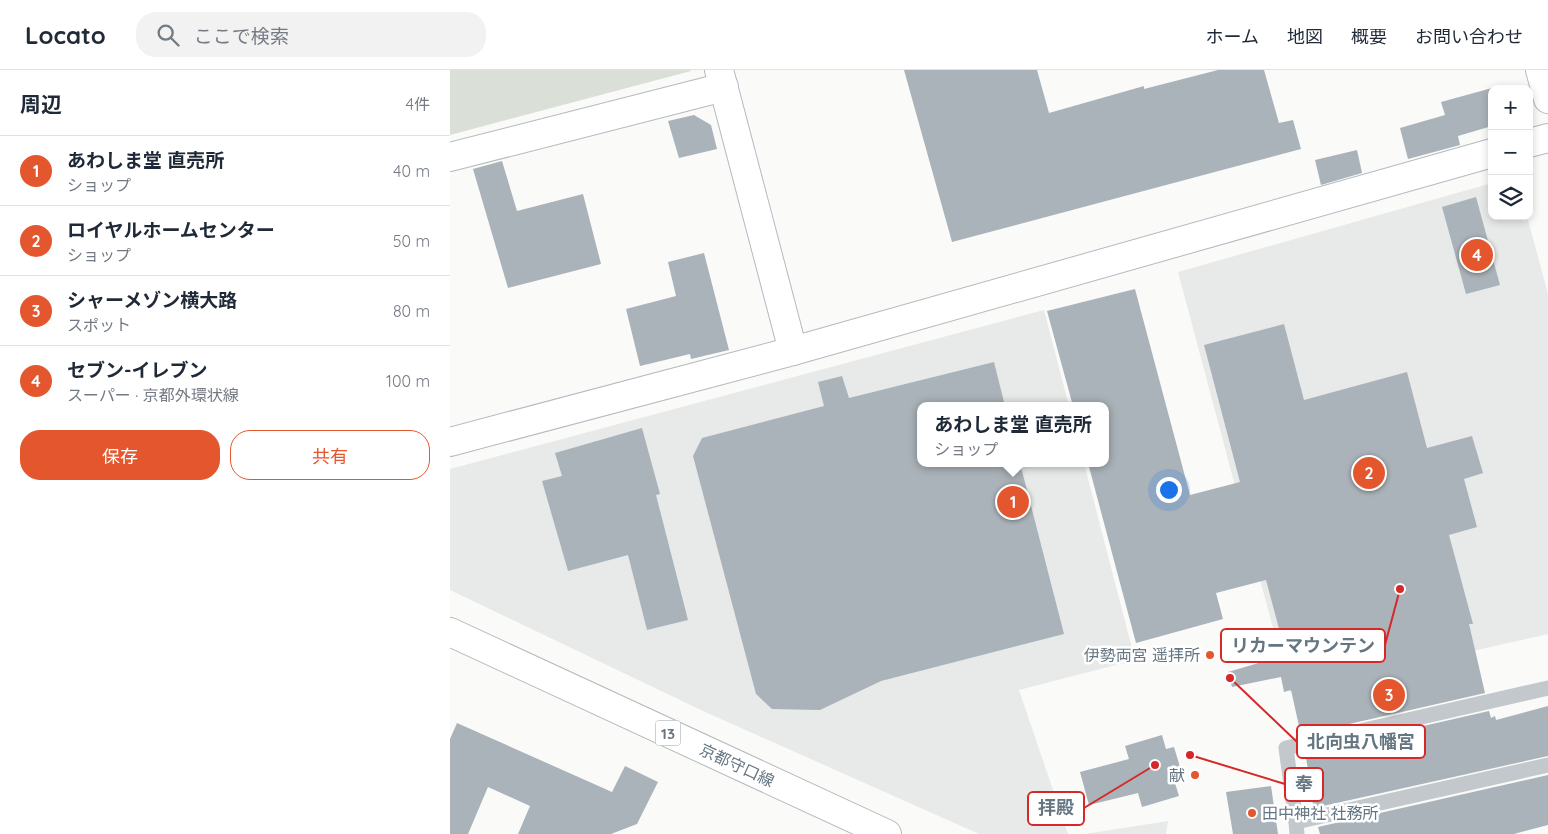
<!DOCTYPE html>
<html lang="ja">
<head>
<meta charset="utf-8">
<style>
  :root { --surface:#fff; --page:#f2f2f3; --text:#1f2937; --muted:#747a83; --line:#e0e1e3; --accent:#e4572e }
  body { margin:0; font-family:Quicksand,"Noto Sans JP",sans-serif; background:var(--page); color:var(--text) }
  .controls { position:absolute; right:15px; top:15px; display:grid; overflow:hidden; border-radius:10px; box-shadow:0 2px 8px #0003 }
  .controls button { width:45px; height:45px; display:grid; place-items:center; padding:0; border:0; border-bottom:1px solid var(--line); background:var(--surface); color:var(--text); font:25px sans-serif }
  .you { position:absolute; left:718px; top:419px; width:18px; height:18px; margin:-12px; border:4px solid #fff; border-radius:50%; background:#1a73e8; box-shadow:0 0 0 8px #1a73e833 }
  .badge { display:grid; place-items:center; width:32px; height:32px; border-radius:50%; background:var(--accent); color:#fff; font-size:16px; font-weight:700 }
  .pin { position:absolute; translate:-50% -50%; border:2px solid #fff; box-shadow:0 1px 5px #0006 }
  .popup { position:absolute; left:467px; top:332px; width:192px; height:65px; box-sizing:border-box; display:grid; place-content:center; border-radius:10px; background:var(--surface); filter:drop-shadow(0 1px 4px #0005); font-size:16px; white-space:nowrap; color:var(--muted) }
  .popup b { font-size:19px; color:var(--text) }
  .popup::after { content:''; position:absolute; left:50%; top:100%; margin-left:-10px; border:10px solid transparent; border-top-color:var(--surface) }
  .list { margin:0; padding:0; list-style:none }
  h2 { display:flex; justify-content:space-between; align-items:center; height:65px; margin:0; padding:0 20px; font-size:21px }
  h2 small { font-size:16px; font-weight:400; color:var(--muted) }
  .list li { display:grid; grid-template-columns:32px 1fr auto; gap:15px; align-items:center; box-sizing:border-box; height:70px; padding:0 20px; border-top:1px solid var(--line) }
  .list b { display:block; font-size:19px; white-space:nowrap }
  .list p { margin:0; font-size:16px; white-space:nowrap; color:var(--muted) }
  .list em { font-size:16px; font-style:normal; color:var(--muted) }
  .actions { display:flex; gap:10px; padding:15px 20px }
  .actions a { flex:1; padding:11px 0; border:1px solid var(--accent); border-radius:20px; text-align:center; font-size:18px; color:var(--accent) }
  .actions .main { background:var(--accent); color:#fff }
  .icon { flex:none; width:28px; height:28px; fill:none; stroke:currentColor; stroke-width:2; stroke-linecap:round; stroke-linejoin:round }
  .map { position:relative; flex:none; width:1098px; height:764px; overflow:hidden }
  header { display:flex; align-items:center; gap:30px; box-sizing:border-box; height:70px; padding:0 25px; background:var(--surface); border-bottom:1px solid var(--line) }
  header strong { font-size:24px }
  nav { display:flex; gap:28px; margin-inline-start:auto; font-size:18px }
  .search { width:350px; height:45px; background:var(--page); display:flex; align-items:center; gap:12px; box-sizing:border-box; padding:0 18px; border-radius:20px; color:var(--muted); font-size:19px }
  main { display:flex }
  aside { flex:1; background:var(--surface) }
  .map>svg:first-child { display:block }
  .built { fill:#e8e9e9 }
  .green { fill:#dadfd7 }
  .building { fill:#aab3b9 }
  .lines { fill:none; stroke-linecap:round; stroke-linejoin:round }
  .secondary-casing { stroke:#b3babf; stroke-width:30 }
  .primary-casing { stroke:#b5babe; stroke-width:30 }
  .lane { stroke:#c3c8cc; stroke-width:15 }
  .secondary { stroke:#fff; stroke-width:28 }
  .primary { stroke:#fff; stroke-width:28 }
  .poi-dot { fill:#e4572e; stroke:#fff; stroke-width:2 }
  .labels { text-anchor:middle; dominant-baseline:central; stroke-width:5; stroke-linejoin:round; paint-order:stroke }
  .shield { fill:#fff; stroke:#939fa8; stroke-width:1 }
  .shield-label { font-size:15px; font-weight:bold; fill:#657683 }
  .poi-label { font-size:16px; fill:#657683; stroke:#fff; text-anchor:end }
  .street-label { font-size:16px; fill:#657683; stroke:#fff }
  .leader { fill:none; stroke:#d62828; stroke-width:2 }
  .callout-dot { fill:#d62828; stroke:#fff; stroke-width:2 }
  .callout { fill:#fff; stroke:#d62828; stroke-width:2 }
  .callout-label { font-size:18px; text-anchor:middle; font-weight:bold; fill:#657683 }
</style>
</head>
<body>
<header>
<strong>Locato</strong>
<div class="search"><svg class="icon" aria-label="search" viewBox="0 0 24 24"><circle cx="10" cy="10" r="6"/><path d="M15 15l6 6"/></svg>ここで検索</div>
<nav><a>ホーム</a><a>地図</a><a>概要</a><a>お問い合わせ</a></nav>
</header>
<main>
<aside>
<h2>周辺<small>4件</small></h2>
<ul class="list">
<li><span class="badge">1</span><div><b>あわしま堂 直売所</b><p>ショップ</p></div><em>40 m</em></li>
<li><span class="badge">2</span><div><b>ロイヤルホームセンター</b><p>ショップ</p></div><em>50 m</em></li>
<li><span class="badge">3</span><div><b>シャーメゾン横大路</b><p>スポット</p></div><em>80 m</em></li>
<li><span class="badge">4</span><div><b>セブン-イレブン</b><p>スーパー · 京都外環状線</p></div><em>100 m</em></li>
</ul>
<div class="actions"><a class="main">保存</a><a>共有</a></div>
</aside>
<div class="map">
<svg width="1098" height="764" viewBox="0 0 1098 764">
  <rect width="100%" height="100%" fill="#fafaf8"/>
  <g class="built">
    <path d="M1042 113V146H1077L1098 224V564L840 622 728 202Z"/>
    <path d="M594 240 619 336H470V393H634L685 590 569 620 618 764H529L253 641 0 520V399Z"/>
    <path d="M718 751 716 764H635Z"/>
  </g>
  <path class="green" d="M0 0H240L241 1 0 65Z"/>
  <g class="building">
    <path d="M454 0H587L599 43 694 16V19L768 0H814L829 53 843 50 851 79 502 172Z"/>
    <path d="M1042 18V56L1008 66 1010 75 958 89 950 58 995 45 991 32Z"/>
    <path d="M244 45 261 55 267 79 229 88 218 51Z"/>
    <path d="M907 80 912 103 871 115 865 90Z"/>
    <path d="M52 91 67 141 133 124 151 194 58 218 23 99Z"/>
    <path d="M1026 127 1050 215 1016 224 992 137Z"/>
    <path d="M254 183 279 280 241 289 240 284 190 296 176 239 226 226 218 192Z"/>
    <path d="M685 219 740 425 790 412 754 275 834 254 854 330 957 302 977 378 1022 366 1033 403 1014 409 1027 457 999 465 1023 554H1019L1035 623 851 665 841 620 834 622 831 607 782 617 778 602 836 585 816 510 766 523 773 549 686 573 638 393H656V336H623L597 241Z"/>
    <path d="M544 292 555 336H470V393H570L614 564 431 611 370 640 322 639 306 624 243 386 252 368 374 336 368 312 392 306 399 328Z"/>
    <path d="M192 358 210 424 206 425 238 550 197 560 178 485 118 501 92 411 112 406 105 383Z"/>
    <path d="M1098 636V686L864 738 854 700 858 699 855 683 1039 641 1041 648 1045 646 1046 650Z"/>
    <path d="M7 653 162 722 175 696 208 712 187 754 161 764H68L80 736 38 717 18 764H0V669Z"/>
    <path d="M712 665 716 679 724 677 734 710 725 713 729 726 692 737 688 723 639 735 630 702 679 689 675 676Z"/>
    <path d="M1098 705V755L1064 764H870L868 757Z"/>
    <path d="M821 716 828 764H783L776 722Z"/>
  </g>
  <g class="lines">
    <g class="secondary-casing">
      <g id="secondary">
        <path d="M269 0 343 281"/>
        <path d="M1079 73 1098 68"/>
        <path d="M0 87 274 17"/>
        <path d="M0 372 343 281 1042 83"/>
      </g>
    </g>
    <g class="primary-casing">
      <g id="primary">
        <path d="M1090 0 1098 29"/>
        <path d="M0 562 437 764"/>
      </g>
    </g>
    <g class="lane">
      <path d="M846 752 836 678 1098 618"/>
      <path d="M847 764 846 752 1098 695"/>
    </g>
    <use href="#secondary" class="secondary"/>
    <use href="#primary" class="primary"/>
  </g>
  <g class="poi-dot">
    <circle cx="760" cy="585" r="5"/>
    <circle cx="745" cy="705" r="5"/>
    <circle cx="802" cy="743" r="5"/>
  </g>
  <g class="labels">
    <rect class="shield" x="205.5" y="650.5" width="25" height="25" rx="4"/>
    <g class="shield-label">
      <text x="218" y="663">13</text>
    </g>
    <g class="poi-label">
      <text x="750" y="585">伊勢両宮 遥拝所</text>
      <text x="735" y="705">献</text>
      <text x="812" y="743" text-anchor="start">田中神社 社務所</text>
    </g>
    <g class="street-label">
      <text transform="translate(287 695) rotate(25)">京都守口線</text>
    </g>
  </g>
  <path class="leader" d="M950 519L935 575M780 608L847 672M740 685L835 714M705 695L634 738"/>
  <g class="callout-dot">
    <circle cx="950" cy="519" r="5"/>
    <circle cx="780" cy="608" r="5"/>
    <circle cx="740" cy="685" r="5"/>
    <circle cx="705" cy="695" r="5"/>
  </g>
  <g class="callout">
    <rect x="771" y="559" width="164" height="33" rx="5"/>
    <rect x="847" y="655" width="128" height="33" rx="5"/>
    <rect x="835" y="698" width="38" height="33" rx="5"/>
    <rect x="578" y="722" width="56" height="33" rx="5"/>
  </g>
  <g class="callout-label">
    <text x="853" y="582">リカーマウンテン</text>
    <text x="911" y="678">北向虫八幡宮</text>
    <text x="854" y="720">奉</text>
    <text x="606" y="744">拝殿</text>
  </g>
</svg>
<div class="controls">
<button>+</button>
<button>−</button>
<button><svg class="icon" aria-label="layers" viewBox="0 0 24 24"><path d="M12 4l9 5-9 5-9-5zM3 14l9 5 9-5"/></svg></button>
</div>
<div class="you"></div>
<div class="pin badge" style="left:563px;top:432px">1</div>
<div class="popup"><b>あわしま堂 直売所</b>ショップ</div>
<div class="pin badge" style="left:919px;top:403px">2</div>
<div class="pin badge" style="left:939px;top:625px">3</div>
<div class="pin badge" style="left:1027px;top:185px">4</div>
</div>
</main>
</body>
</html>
